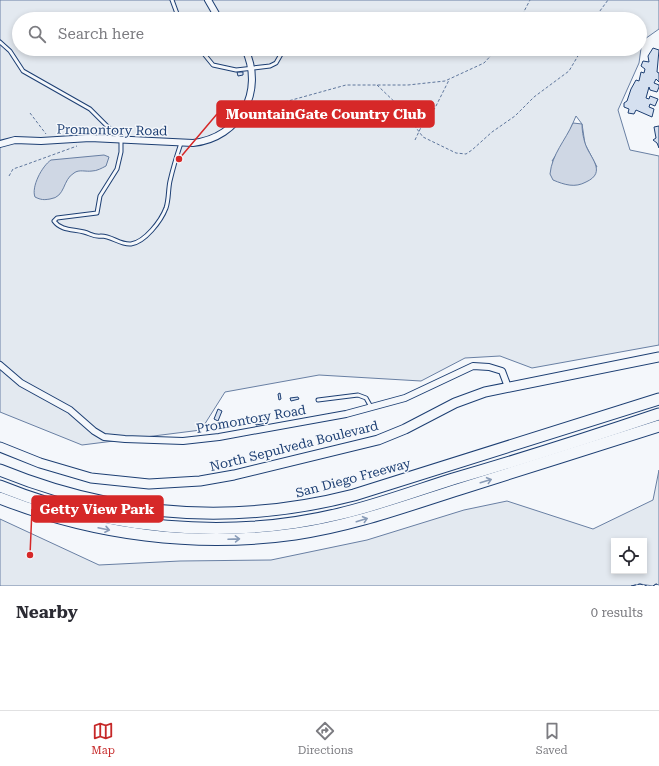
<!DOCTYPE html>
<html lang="en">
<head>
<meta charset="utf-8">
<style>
  :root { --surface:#fff; --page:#f2f2f3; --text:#2b2b33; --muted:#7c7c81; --line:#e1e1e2; --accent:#c62828 }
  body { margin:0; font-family:"Roboto Serif",serif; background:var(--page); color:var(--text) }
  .controls { position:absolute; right:12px; bottom:12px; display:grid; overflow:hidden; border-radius:0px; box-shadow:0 2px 6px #0003 }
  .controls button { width:36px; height:36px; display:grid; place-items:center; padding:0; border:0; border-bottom:1px solid var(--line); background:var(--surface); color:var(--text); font:20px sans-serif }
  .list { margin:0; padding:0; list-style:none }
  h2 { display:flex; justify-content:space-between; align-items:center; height:52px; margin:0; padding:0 16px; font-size:17px }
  h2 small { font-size:13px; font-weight:400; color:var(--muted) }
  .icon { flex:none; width:22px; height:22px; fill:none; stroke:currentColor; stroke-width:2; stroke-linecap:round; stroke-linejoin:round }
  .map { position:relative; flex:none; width:659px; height:586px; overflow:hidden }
  .search { position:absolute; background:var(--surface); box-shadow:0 2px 6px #0003; left:12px; right:12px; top:12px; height:44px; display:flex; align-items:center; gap:10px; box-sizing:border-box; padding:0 14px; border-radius:22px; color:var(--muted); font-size:15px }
  .sheet { height:124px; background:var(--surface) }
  nav { display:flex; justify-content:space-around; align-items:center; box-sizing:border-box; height:56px; border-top:1px solid var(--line); background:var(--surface); font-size:11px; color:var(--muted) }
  nav a { display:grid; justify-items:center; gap:2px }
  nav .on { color:var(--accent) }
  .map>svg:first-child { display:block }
  .green { fill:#e3e9f0; stroke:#687fa3; fill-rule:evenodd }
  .water { fill:#cfd7e4; stroke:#687fa3 }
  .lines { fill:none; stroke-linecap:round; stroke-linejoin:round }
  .stream { stroke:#cfd7e4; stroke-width:2 }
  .building { fill:#d5e0f0; stroke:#1d3f73 }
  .lane-casing { stroke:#1d3f73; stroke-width:5 }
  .street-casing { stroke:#1d3f73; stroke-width:8 }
  .secondary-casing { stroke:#1d3f73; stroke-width:11 }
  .highway-casing { stroke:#1d3f73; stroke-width:13 }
  .path { stroke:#5e769c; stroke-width:1; stroke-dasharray:3 2; stroke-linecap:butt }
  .lane { stroke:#f4f7fb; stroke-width:3 }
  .street { stroke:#f4f7fb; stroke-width:6 }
  .secondary { stroke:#f4f7fb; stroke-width:9 }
  .highway { stroke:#f4f7fb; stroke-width:11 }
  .fence { stroke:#1d3f73; stroke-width:1; stroke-dasharray:5 2; stroke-linecap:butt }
  .oneway { stroke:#889bb7 }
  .labels { text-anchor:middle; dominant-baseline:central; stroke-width:3; stroke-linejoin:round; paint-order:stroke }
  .street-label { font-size:13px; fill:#1d3f73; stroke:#f4f7fb }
  .leader { fill:none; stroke:#d62828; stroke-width:1.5 }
  .callout-dot { fill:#d62828; stroke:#f4f7fb; stroke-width:1.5 }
  .callout { fill:#d62828; stroke:#d62828; stroke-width:1.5 }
  .callout-label { font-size:14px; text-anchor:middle; font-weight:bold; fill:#fff }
</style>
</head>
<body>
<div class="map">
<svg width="659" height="586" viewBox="0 0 659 586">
  <rect width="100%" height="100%" fill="#f4f7fb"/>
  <g class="green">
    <path d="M0 0H659V29L642 41 639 63 618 110 630 150 659 156V345L532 368 500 356 465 358 421 381 319 375 225 392 201 430 82 445 0 412ZM19 19H640V49H19ZM576 116 582 124 585 144 597 167 552 161 566 139Z"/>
    <path d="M659 470V585L656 584 653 586 640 584 631 586H0V519L99 565 180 561 271 560 367 540 464 510 507 501 593 529 653 500ZM614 541H644V571H614Z"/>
  </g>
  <g class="water">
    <path d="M573 123 582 124C582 130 583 137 585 143 589 157 608 172 586 182 575 188 565 185 553 180L550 174C552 154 565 141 573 123Z"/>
    <path d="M104 155 109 157 106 166C102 168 97 171 92 171 86 172 79 169 74 173 62 180 66 197 50 199 44 200 41 200 35 197 31 187 42 166 51 160Z"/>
  </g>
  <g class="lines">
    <path class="stream" d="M223 19H229"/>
  </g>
  <g class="building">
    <path d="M653 48 659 50 657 72 659 73V82L656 79 654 83 659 85V87L657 92 650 90 649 87 646 98 649 99 650 96 658 99 655 106 650 104 649 107 654 109 652 117 636 110 634 114 628 113 629 109 624 107V103L627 101 631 89 636 80 639 81 641 72 644 73 645 69 641 66 643 61 649 62 648 56Z"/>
    <path d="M237 72H243V75L238 76Z"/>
    <path d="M659 126V148L657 143 653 140 656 138 654 127Z"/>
    <path d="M280 393 281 399 279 400 278 394Z"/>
    <path d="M298 397 299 399 291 401 290 398Z"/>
    <path d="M218 409 222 411 218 421 214 419Z"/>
    <path d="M267 419V423L256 425 255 421Z"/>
    <path d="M228 421 229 425 222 426V423Z"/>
  </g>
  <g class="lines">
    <g class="lane-casing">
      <g id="lane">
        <path d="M172 0 179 19"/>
        <path d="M0 42 10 51 23 71 90 109 121 140V152L117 169 100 196 97 213 57 218 54 221C61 231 74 229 84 232 91 234 94 237 101 236 112 236 120 245 131 244 145 242 161 221 166 208 169 199 168 190 170 181 173 168 177 155 181 143"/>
        <path d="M200 49 213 65 236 70 270 66 276 63 284 49"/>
        <path d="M318 400 358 395 366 398 371 407"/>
      </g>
    </g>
    <g class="street-casing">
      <g id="street">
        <path d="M208 0 219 19"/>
        <path d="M0 144 15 140 41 141 90 138 193 143C240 138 265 91 245 49"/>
        <path d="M0 365 21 383 70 410 94 431 104 437 125 439 183 441 219 437 346 414 405 398 473 366 489 367 502 371 508 387"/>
      </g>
    </g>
    <g class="secondary-casing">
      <path id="secondary" d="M0 447 40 463 91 478 149 484 200 481 234 475 378 440 405 429 455 403 485 392 659 357"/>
    </g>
    <g class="highway-casing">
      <g id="highway">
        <path d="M0 470C115 517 233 526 354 495L659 399"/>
        <path d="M0 486C106 529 227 541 339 514 378 505 415 491 453 479 522 459 591 437 659 414"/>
        <path d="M0 498C94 535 196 548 295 534 352 526 406 506 460 489 526 468 593 447 659 426"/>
      </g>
    </g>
    <g class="path">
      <path d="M520 19 530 0"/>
      <path d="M594 19 608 0"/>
      <path d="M377 85 402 109 423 137 456 153 466 154 472 150 492 132 515 116 534 97 569 71 582 49"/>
      <path d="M255 103H281L346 85H408L445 81 484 63 497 49"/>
      <path d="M30 113 46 134"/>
      <path d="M415 140 423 123 435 108 449 80"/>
      <path d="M9 176 13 169 22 166 77 146"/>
    </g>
    <use href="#lane" class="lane"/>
    <use href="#street" class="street"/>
    <use href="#secondary" class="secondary"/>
    <use href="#highway" class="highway"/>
    <g class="fence">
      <path d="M631 586 640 584 647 586"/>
      <path d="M653 586 656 584 659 585"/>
    </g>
  </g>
  <defs><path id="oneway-shaft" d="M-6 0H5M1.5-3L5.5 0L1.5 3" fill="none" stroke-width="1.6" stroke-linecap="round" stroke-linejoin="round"/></defs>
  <g class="oneway">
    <use href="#oneway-shaft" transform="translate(486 481) rotate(-17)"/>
    <use href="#oneway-shaft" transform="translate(362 520) rotate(-17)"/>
    <use href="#oneway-shaft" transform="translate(104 529) rotate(12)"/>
    <use href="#oneway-shaft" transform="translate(234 539) rotate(-2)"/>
  </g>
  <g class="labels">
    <g class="street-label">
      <text transform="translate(112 130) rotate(1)">Promontory Road</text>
      <text transform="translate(251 419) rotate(-10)">Promontory Road</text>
      <text transform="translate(294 446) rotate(-14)">North Sepulveda Boulevard</text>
      <text transform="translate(353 478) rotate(-15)">San Diego Freeway</text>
    </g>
  </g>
  <path class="leader" d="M179 159L217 114M30 555L32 509"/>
  <g class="callout-dot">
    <circle cx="179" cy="159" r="4"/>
    <circle cx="30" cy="555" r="4"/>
  </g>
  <g class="callout">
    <rect x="217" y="101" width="217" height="26" rx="4"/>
    <rect x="32" y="496" width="131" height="26" rx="4"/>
  </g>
  <g class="callout-label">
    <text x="326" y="119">MountainGate Country Club</text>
    <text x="97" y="514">Getty View Park</text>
  </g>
</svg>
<div class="controls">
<button><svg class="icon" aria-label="locate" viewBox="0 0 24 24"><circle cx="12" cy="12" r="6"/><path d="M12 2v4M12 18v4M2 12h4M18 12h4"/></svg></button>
</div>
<div class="search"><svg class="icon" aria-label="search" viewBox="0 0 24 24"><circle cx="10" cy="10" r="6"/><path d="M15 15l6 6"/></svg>Search here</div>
</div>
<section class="sheet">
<h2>Nearby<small>0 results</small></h2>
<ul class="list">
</ul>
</section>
<nav>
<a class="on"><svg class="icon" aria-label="map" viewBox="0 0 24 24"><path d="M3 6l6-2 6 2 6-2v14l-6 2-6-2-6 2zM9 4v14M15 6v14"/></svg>Map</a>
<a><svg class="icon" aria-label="directions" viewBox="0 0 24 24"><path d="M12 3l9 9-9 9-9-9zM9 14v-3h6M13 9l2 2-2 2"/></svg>Directions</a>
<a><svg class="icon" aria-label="saved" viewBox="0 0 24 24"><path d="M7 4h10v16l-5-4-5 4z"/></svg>Saved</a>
</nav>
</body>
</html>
